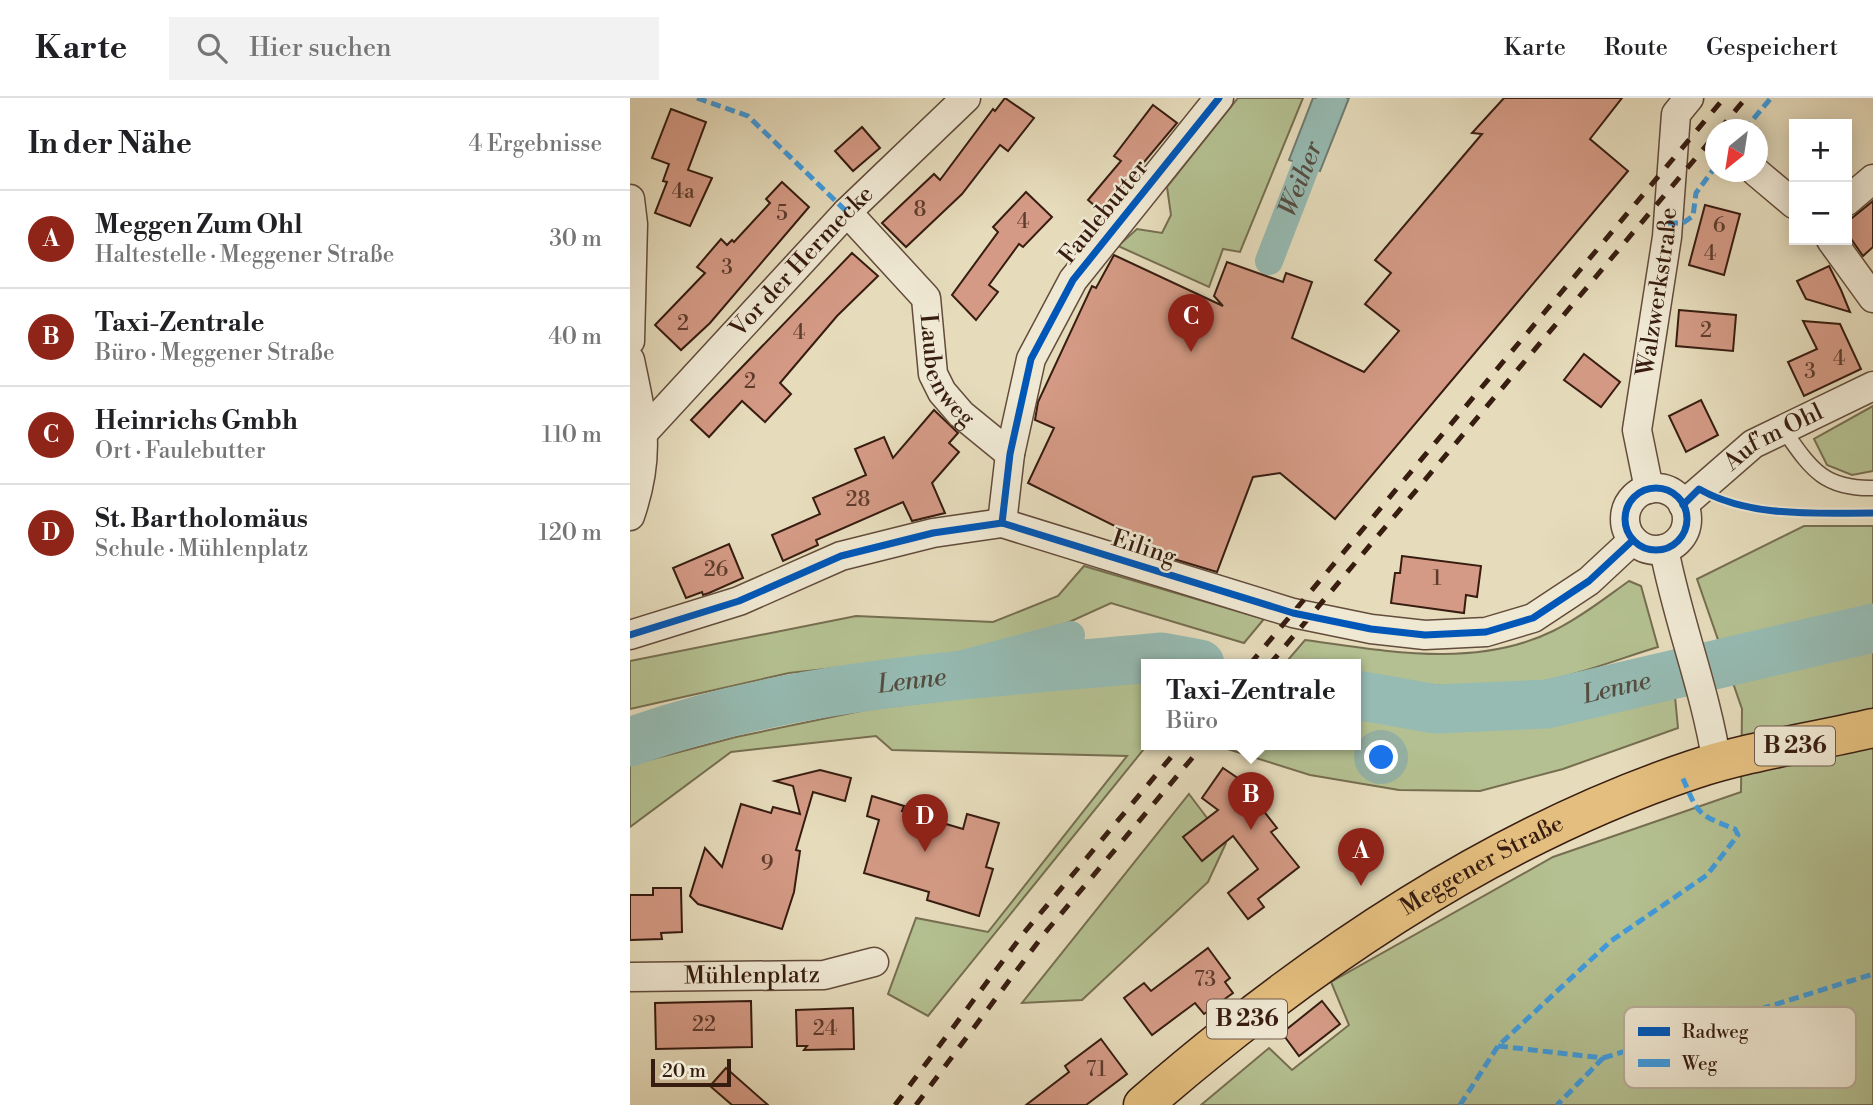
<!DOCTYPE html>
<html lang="de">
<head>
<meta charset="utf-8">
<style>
  :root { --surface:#fff; --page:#f2f2f2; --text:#202124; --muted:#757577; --line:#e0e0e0; --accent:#8f2418 }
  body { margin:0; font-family:"Libre Bodoni",serif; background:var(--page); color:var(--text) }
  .controls { position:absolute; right:21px; top:21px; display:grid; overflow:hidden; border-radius:0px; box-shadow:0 4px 18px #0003 }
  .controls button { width:63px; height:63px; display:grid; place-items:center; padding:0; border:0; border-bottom:2px solid var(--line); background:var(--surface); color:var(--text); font:35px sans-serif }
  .compass { position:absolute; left:1075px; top:21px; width:63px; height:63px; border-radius:50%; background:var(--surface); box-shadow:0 4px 18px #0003; rotate:210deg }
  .scale { position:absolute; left:21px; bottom:18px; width:80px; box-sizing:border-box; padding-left:7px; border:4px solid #371c10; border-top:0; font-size:19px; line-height:24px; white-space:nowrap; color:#371c10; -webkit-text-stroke:5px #efe8d3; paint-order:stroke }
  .you { position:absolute; left:752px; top:660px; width:24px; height:24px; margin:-18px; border:5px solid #fff; border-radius:50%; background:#1a73e8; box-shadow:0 0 0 10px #1a73e833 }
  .badge { display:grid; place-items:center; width:46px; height:46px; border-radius:50%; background:var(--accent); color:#fff; font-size:23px; font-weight:700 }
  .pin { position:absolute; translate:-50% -58px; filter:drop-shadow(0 2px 4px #0008) }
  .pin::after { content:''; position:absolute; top:37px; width:24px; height:21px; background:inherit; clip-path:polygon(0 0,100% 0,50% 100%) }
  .popup { position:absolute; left:511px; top:561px; width:220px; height:91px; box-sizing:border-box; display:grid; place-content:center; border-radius:0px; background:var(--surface); filter:drop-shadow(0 2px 5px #0005); font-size:23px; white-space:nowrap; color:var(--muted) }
  .popup b { font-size:26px; color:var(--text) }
  .popup::after { content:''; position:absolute; left:50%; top:100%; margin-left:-14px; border:14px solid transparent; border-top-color:var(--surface) }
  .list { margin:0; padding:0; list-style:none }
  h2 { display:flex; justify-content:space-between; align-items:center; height:91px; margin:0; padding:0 28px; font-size:30px }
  h2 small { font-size:23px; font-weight:400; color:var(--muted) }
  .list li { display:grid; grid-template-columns:46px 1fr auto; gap:21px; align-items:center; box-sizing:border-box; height:98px; padding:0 28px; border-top:2px solid var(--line) }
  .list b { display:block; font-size:26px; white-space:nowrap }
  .list p { margin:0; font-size:23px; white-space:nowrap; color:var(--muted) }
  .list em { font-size:23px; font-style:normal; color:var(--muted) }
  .icon { flex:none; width:38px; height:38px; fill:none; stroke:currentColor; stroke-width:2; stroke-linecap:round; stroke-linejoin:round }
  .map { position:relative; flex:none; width:1243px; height:1007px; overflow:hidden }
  header { display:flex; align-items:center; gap:42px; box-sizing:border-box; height:98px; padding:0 35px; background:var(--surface); border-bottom:2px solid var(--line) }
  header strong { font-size:33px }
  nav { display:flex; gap:38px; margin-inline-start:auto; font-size:24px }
  .search { width:490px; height:63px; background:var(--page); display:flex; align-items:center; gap:18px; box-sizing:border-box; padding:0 24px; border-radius:0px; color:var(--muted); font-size:26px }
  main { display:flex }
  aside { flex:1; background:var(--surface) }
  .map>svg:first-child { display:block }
  .green { fill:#b4c091; stroke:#766e50; stroke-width:2 }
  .water { fill:#96bbb3; stroke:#707b72; stroke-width:2 }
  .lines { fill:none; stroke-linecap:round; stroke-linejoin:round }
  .shore { stroke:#666c62; stroke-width:2 }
  .canal { stroke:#96bbb3; stroke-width:28 }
  .river { stroke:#96bbb3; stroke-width:49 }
  .building { fill:#d49a85; stroke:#371c10; stroke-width:2 }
  .lane-casing { stroke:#634c3b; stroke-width:17 }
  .street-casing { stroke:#634c3b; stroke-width:31 }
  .primary-casing { stroke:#371c10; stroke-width:41 }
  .lane { stroke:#efe8d3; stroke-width:14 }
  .street { stroke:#efe8d3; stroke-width:28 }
  .primary { stroke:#e3be7e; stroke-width:38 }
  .rail { stroke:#371c10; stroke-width:5; stroke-dasharray:12 12; stroke-linecap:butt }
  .quiet { stroke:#3e9bde; stroke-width:5; stroke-dasharray:10 5; stroke-linecap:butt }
  .cycleway-casing { stroke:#efe8d3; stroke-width:11 }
  .cycleway { stroke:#0057b8; stroke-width:7 }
  .labels { text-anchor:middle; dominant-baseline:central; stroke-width:5; stroke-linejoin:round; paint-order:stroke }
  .number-label { font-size:21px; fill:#5e3c2d }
  .shield { fill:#efe8d3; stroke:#6e594a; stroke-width:2 }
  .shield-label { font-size:23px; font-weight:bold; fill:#371c10 }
  .street-label { font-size:24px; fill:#371c10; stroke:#efe8d3 }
  .water-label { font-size:26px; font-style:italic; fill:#544c41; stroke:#efe8d3 }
  .key { fill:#efe8d3; stroke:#b8ab98; stroke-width:2 }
  .key-label { font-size:19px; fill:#371c10 }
</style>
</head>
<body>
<header>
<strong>Karte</strong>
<div class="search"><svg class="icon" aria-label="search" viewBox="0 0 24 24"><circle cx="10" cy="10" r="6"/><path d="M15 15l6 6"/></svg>Hier suchen</div>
<nav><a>Karte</a><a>Route</a><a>Gespeichert</a></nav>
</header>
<main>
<aside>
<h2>In der Nähe<small>4 Ergebnisse</small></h2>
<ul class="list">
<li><span class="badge">A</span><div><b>Meggen Zum Ohl</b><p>Haltestelle · Meggener Straße</p></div><em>30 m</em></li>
<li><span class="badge">B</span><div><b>Taxi-Zentrale</b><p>Büro · Meggener Straße</p></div><em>40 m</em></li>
<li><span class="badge">C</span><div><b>Heinrichs Gmbh</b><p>Ort · Faulebutter</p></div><em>110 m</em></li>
<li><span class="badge">D</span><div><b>St. Bartholomäus</b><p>Schule · Mühlenplatz</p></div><em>120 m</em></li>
</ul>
</aside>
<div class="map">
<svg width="1243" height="1007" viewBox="0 0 1243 1007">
  <rect width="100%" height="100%" fill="#e6dcbc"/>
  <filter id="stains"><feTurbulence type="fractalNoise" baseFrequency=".00286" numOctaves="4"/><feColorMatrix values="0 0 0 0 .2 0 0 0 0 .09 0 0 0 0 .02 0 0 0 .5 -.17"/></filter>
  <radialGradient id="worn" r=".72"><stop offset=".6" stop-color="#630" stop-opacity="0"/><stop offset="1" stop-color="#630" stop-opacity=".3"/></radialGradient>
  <g class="green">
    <path d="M608 0H673L610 154 593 151 579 189 488 148 507 131 532 135 541 117 537 89Z"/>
    <path d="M1243 308V373L1222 377 1197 367 1184 341Z"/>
    <path d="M1174 428H1243V1007H571L639 950 662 972 719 927 701 884 923 759 1111 694 1112 611 1067 481Z"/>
    <path d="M454 468 634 521 614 545 481 505 404 540 325 557 159 575 0 611V563L226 518 363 524 428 498Z"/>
    <path d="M999 483 1011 488 1028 549C991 560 952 576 914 583 854 594 786 588 726 577V566L657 563 675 542C756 553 846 571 923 533 950 520 975 500 999 483Z"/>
    <path d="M516 578 518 646 298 918 258 896 286 820 358 834 497 658 262 652 246 638 101 654 0 729V667L106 639 240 611Z"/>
    <path d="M1044 588 1048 630 933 671 850 693 769 692 680 677 591 649 593 646H726V613C798 628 873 633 946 618 979 611 1011 598 1044 588Z"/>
    <path d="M559 696 596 745 578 784 452 902 392 905Z"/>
  </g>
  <path class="water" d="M683 0H719L690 73 659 62Z"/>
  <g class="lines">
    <path class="shore" d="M689 0 669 55 684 63 687 61 712 0"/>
    <g class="canal">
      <path id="s1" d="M639 163 702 0"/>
      <path d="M265 584 441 537"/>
    </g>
    <g class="river">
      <path id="s2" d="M726 597 806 611 917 606 1243 530"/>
      <path id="s3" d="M0 644C169 583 355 576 532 559L570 566"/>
    </g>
  </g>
  <g class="building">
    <path d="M375 0 404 20 378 53 370 47 332 96 276 149 252 125 304 76 310 82 363 11 365 13Z"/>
    <path d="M874 0H992L960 41 998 73 705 421 650 375 623 379 587 474 524 455 494 437 495 433 398 385 424 330 405 322 408 304 462 188 466 190 484 157 593 208 584 198 597 164 653 184 656 175 682 184 662 240 734 274 769 233 735 206 761 175 745 162 852 36 842 35Z"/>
    <path d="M523 7 547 25 472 114 458 102 491 63 484 58Z"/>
    <path d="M41 11 76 24 58 72 82 80 60 128 25 115 37 84 33 83 39 66 22 60Z"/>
    <path d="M232 29 250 50 223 73 205 53Z"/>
    <path d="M152 84 179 109 80 225 51 252 25 227 75 175 67 169 91 141 97 147 102 142 104 144 140 105 136 101Z"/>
    <path d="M396 94 422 119 393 149 389 146 359 187 368 194 346 222 322 197 368 134 363 129Z"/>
    <path d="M1243 103V149L1233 158 1217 135V124Z"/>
    <path d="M1075 107 1110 116 1094 177 1059 167Z"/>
    <path d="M222 155 248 178 207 218 150 285 161 296 135 324 112 303 79 339 61 322Z"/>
    <path d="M1199 168 1211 192 1220 214 1176 201 1167 183Z"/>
    <path d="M1049 212 1106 217 1103 253 1046 248Z"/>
    <path d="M1173 223 1210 226 1231 271 1174 298 1158 264 1187 251Z"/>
    <path d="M954 256 990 284 971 309 934 282Z"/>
    <path d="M1071 302 1088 337 1056 354 1039 318Z"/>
    <path d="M304 312 328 335 319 345 329 354 302 385 315 415 282 423 273 404 186 442 188 447 153 463 142 437 190 416 183 400 236 377 225 351 254 339 263 360Z"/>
    <path d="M99 446 113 480 79 495 73 497 72 494 56 500 43 470Z"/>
    <path d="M772 458 851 468 847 499 836 497 834 515 761 505 765 475H770Z"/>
    <path d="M593 670 621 689 618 693 647 730 641 734 669 769 628 801 634 809 618 821 598 795 628 771 603 738 572 763 553 739 588 712 572 700Z"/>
    <path d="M190 672 221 680 215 703 183 694 166 752 170 753 164 794 152 831 68 806 60 798 75 750 92 769 111 706 141 715 143 709 170 716 163 688 145 683Z"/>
    <path d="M242 698 274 708 272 713 333 731 337 716 369 725 356 769 363 771 349 818 297 802 299 794 234 775 249 722 237 718Z"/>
    <path d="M23 790H51L52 834 31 835 32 841 0 842V797H23Z"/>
    <path d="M578 850 600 880 595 884 603 895 574 916 565 905 522 937 494 900 514 885 521 893Z"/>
    <path d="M121 903 122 949 26 951 25 905Z"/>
    <path d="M692 903 710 926 669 958 652 935Z"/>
    <path d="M223 910 224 951 174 952 177 948H167L166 912Z"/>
    <path d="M471 941 497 976 456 1007H396L439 974 435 968Z"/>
    <path d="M96 970 138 1007H102L80 988Z"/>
  </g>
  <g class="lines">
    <g class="lane-casing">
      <path id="lane" d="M1153 331C1180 369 1192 391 1243 390"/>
    </g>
    <g class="street-casing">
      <g id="street">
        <path d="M1126 74 1164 106"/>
        <path d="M0 101 3 126 0 243"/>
        <path d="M1217 103 1243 81"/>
        <path id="s4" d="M217 114 296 200 303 276 312 294 331 316 380 356"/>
        <path d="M1201 142 1243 200"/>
        <path d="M0 262C13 323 21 357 0 418"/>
        <path id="s5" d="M15 333 217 114 336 0"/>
        <circle cx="1026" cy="421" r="31"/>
        <path id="s6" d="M1019 391 1007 332 1037 139 1046 16 1059 0"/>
        <path id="s7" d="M1053 407 1123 346 1243 288"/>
        <path d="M372 425 380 356 401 261 443 182 589 0"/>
        <path d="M1034 451C1048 524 1076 593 1087 666"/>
        <path d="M0 537 109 503 211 458 303 435 372 425 663 515 741 531 795 537 856 534 903 520 959 483 1003 442"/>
        <path id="s8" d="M0 879 194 877 244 864"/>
      </g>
    </g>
    <g class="primary-casing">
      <g id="primary">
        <path id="s9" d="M513 1007C674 867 859 740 1062 672 1119 653 1184 644 1243 630"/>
      </g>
    </g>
    <use href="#lane" class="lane"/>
    <use href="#street" class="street"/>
    <use href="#primary" class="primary"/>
    <g class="rail">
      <path d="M1089 32 1116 0"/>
      <path d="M620 566 1094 0"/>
      <path d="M640 566 1086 36"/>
      <path d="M265 1007 393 836 552 646"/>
      <path d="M286 1007 414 836 574 646"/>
    </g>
    <g class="quiet">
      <path d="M67 0 118 18 217 114"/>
      <path d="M1114 32 1141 0"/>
      <path d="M1038 125H1053L1063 118 1066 95 1086 68"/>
      <path d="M868 948 973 960 927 1007"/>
      <path d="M973 960 1243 876"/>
      <path d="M830 1007 868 948 981 843 1077 777 1108 737 1105 731C1065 716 1068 715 1051 676"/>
    </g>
    <g class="cycleway-casing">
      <g id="cycleway">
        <circle cx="1026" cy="421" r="31"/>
        <path d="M1053 407 1069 391C1120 420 1186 415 1243 415"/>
        <path d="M372 425 380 356 401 261 443 182 589 0"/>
        <path d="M0 537 109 503 211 458 303 435 372 425 663 515 741 531 795 537 856 534 903 520 959 483 1003 442"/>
      </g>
    </g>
    <use href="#cycleway" class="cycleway"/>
  </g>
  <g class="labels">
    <g class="number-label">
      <text x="53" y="94">4a</text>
      <text x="290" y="112">8</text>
      <text x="152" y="116">5</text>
      <text x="393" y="124">4</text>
      <text x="1089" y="128">6</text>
      <text x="1080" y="156">4</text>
      <text x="97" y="170">3</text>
      <text x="53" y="226">2</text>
      <text x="1076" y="233">2</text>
      <text x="169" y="235">4</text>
      <text x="1209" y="261">4</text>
      <text x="1180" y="274">3</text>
      <text x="120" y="284">2</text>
      <text x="228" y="402">28</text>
      <text x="86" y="472">26</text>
      <text x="807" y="481">1</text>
      <text x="137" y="766">9</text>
      <text x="575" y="882">73</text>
      <text x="74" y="927">22</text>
      <text x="195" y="931">24</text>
      <text x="466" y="972">71</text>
    </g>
    <g class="shield">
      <rect x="1125" y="628.5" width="80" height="39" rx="5"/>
      <rect x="577" y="901.5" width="80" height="39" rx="5"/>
    </g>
    <g class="shield-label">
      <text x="1165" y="648">B 236</text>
      <text x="617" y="921">B 236</text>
    </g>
    <g class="street-label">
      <text transform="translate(474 114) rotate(-51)">Faulebutter</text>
      <text stroke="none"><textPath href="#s5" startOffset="231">Vor der Hermecke</textPath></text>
      <text stroke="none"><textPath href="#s6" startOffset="200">Walzwerkstraße</textPath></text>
      <text stroke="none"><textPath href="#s4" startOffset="194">Laubenweg</textPath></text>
      <text stroke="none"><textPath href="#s7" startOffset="114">Auf'm Ohl</textPath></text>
      <text transform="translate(514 450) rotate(18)">Eiling</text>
      <text stroke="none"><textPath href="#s9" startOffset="416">Meggener Straße</textPath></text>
      <text stroke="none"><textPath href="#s8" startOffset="122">Mühlenplatz</textPath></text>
    </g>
    <g class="water-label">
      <text stroke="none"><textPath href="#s1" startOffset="88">Weiher</textPath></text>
      <text stroke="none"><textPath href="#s3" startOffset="289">Lenne</textPath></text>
      <text stroke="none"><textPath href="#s2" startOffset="264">Lenne</textPath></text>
    </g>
  </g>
  <rect x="994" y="909" width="232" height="81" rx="10" class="key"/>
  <rect x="1008" y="929" width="32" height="9" fill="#0057b8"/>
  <rect x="1008" y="961" width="32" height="8" fill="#3e9bde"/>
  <g class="key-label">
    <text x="1052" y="940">Radweg</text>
    <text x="1052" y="972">Weg</text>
  </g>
  <rect width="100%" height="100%" filter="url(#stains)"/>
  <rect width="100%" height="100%" fill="url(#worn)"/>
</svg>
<div class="controls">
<button>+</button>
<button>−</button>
</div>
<svg class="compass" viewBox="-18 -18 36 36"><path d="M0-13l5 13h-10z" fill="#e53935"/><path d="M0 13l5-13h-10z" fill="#757577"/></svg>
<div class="scale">20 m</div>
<div class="you"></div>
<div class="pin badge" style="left:731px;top:788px">A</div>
<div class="pin badge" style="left:621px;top:732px">B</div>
<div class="popup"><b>Taxi-Zentrale</b>Büro</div>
<div class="pin badge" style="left:561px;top:254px">C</div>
<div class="pin badge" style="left:295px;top:754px">D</div>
</div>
</main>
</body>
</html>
